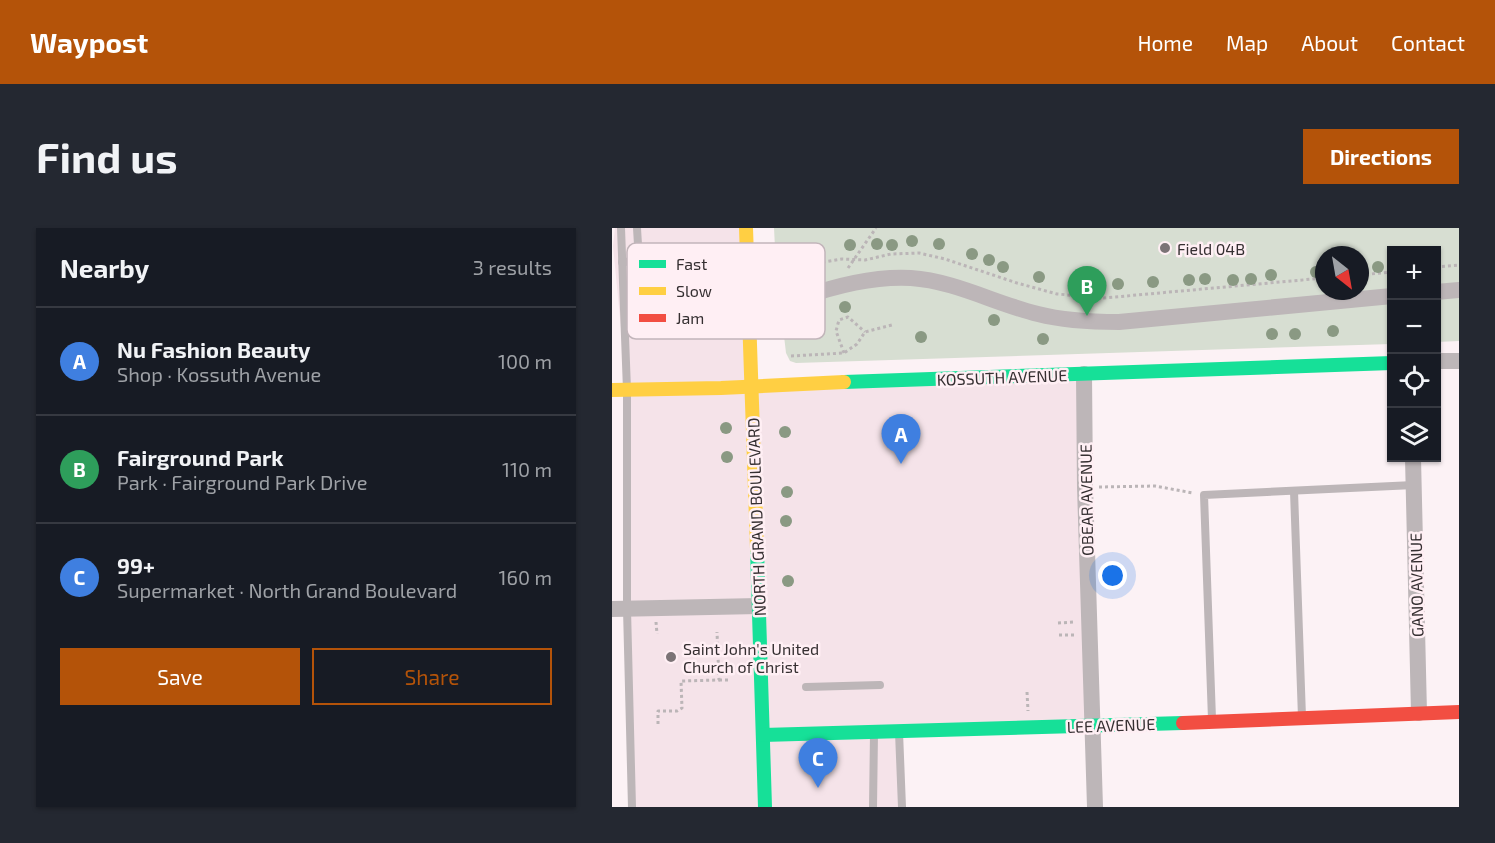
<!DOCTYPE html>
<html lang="en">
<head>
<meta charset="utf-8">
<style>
  :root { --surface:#171b24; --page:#242831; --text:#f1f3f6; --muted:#9ea1a6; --line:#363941; --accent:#b45309 }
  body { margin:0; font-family:"Exo 2",sans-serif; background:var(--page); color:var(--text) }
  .controls { position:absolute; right:18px; top:18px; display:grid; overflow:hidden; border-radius:0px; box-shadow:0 2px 4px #0004 }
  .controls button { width:54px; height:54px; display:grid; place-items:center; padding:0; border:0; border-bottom:2px solid var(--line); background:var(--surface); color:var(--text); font:30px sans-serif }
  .compass { position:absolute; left:703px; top:18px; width:54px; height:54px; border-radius:50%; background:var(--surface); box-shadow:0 2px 4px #0004; rotate:149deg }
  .you { position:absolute; left:501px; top:348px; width:21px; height:21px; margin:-15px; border:4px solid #fff; border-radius:50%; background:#1a73e8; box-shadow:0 0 0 9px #1a73e833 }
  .badge { display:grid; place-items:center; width:39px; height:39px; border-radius:50%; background:var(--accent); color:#fff; font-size:20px; font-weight:700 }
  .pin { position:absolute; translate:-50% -50px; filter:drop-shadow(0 2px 3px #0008) }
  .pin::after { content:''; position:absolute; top:32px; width:21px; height:18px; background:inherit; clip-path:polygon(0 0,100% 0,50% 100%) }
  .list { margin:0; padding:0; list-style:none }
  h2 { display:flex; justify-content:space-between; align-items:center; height:78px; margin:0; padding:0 24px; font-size:26px }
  h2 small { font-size:20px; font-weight:400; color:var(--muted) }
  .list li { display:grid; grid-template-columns:39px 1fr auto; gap:18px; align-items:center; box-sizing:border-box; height:108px; padding:0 24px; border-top:2px solid var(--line) }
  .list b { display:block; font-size:22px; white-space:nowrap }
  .list p { margin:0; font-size:20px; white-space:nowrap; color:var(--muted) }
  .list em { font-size:20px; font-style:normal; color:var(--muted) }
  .actions { display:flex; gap:12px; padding:18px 24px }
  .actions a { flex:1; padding:14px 0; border:2px solid var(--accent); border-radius:0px; text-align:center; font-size:21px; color:var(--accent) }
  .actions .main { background:var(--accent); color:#fff }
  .icon { flex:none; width:33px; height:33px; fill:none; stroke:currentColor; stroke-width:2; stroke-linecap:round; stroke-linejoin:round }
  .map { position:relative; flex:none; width:847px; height:579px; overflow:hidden; border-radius:0px }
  header { display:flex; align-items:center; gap:36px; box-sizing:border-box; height:84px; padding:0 30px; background:var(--accent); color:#fff }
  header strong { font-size:28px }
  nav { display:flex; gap:33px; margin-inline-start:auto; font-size:21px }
  .intro { display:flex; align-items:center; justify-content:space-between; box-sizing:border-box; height:144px; padding:0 36px }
  h1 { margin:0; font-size:42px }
  .button { padding:15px 27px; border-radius:0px; background:var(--accent); color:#fff; font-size:21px; font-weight:700 }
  main { display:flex; gap:36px; padding:0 36px }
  aside { flex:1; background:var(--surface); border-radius:0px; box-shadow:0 2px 4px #0004 }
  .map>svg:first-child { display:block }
  .built { fill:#f5e3e9 }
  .green { fill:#d7ded2; fill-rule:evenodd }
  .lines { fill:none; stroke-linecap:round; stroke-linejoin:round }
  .path { stroke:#bbb5b7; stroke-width:3; stroke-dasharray:3 3; stroke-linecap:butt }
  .lane { stroke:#bdb6b8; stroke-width:8 }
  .street { stroke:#bdb6b8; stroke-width:16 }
  .fast { stroke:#16e098; stroke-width:14 }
  .slow { stroke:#ffcf43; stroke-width:14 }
  .jam { stroke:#f24e42; stroke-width:14 }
  .tree { fill:#8a9983 }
  .poi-dot { fill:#7b7376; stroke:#ffeff4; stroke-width:2 }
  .labels { text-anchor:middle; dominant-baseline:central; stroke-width:5; stroke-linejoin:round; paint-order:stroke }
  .poi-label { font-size:16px; fill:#352f31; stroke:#ffeff4; text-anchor:start }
  .street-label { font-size:16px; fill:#352f31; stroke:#ffeff4 }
  .key { fill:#ffeff4; stroke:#c2b5ba; stroke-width:1.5 }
  .key-label { font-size:16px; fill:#352f31 }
</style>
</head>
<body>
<header>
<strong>Waypost</strong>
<nav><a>Home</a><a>Map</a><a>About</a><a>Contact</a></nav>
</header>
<div class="intro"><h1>Find us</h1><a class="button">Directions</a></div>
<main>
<aside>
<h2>Nearby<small>3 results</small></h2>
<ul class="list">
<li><span class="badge" style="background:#3f7fe0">A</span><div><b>Nu Fashion Beauty</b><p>Shop · Kossuth Avenue</p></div><em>100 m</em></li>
<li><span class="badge" style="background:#2e9e5b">B</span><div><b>Fairground Park</b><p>Park · Fairground Park Drive</p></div><em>110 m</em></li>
<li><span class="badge" style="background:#3f7fe0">C</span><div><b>99+</b><p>Supermarket · North Grand Boulevard</p></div><em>160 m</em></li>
</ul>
<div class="actions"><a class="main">Save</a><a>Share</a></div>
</aside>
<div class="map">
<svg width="847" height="579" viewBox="0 0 847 579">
  <rect width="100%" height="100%" fill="#fcf2f5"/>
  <path class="built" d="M3 0H130L139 157 472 146 480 498 287 504 288 579H22L15 162 1 18Z"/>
  <path class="green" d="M162 0H847V113L825 114 824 22H780L779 116 184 135 178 133 174 125 164 39ZM712 27H748V63H712Z"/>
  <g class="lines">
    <g class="path">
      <path d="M824 39 847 37"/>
      <path d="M236 40 264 0"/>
      <path d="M169 41 230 31 253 32 279 26 307 25 333 31 405 55 445 66 492 70 712 50"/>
      <path d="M748 47 780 44"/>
      <path d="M232 125 224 103 227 92 236 89 253 104"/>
      <path d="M179 128 232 125 245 116 253 104 280 97"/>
      <path d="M487 259 543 258 581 265"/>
      <path d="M44 394 45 406"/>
      <path d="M446 395 463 394"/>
      <path d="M447 407H463"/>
      <path d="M105 427 118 425"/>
      <path d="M107 452H119"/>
      <path d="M415 464 416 483"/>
      <path d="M46 496V483H65L70 480 69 453 107 452 105 404"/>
    </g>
    <g class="lane">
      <path d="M9 0 15 162V381L20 579"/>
      <path d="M25 0 27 33"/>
      <path d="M10 34 131 29"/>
      <path d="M682 263 690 489"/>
      <path d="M194 459 268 457"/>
      <path d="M600 491 592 267 802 257"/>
      <path d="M287 504 290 579"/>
      <path d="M261 579 262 505"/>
    </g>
    <g class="street">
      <path d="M824 64 847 62"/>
      <path d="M136 89C154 84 170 76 188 70 224 58 261 48 299 50 343 53 384 76 426 86 453 93 480 94 507 94L780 68"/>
      <path d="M824 133H847"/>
      <path d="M472 146 473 259 483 579"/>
      <path d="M801 230 807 485"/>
      <path d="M0 381 147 378"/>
    </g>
    <g class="fast">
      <path d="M232 154 780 135"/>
      <path d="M145 321 153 579"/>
      <path d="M151 507 571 495"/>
    </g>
    <g class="slow">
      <path d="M134 0 145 321"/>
      <path d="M0 162 109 160 232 154"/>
    </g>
    <path class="jam" d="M571 495 847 484"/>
  </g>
  <g class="tree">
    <circle cx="300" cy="13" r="6"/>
    <circle cx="265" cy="16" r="6"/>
    <circle cx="327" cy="16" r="6"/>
    <circle cx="238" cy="17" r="6"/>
    <circle cx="280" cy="17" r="6"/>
    <circle cx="360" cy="26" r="6"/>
    <circle cx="377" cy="32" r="6"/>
    <circle cx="391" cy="39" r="6"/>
    <circle cx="766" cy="39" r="6"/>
    <circle cx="704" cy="44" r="6"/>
    <circle cx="659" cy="47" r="6"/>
    <circle cx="427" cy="49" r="6"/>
    <circle cx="593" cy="51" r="6"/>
    <circle cx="639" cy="51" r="6"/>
    <circle cx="577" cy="52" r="6"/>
    <circle cx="621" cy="52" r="6"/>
    <circle cx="541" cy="54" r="6"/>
    <circle cx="470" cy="55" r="6"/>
    <circle cx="506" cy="56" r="6"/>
    <circle cx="485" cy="57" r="6"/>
    <circle cx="233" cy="79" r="6"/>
    <circle cx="382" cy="92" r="6"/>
    <circle cx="721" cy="103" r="6"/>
    <circle cx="660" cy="106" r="6"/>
    <circle cx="683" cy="106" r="6"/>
    <circle cx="309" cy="109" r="6"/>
    <circle cx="431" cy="111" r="6"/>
    <circle cx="114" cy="200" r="6"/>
    <circle cx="173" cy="204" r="6"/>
    <circle cx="115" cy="229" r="6"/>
    <circle cx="175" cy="264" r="6"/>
    <circle cx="174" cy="293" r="6"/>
    <circle cx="176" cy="353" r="6"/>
  </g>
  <g class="poi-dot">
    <circle cx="553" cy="20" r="6"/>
    <circle cx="59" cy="429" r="6"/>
  </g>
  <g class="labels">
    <g class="poi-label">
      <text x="565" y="20">Field 04B</text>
      <text x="71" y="420">Saint John's United<tspan x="71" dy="18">Church of Christ</tspan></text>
    </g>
    <g class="street-label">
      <text transform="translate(390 149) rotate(-2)">KOSSUTH AVENUE</text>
      <text transform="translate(474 272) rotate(-91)">OBEAR AVENUE</text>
      <text transform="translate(144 289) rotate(-92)">NORTH GRAND BOULEVARD</text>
      <text transform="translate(804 357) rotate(-91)">GANO AVENUE</text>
      <text transform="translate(499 497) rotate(-2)">LEE AVENUE</text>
    </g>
  </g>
  <rect x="15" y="15" width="198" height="96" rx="9" class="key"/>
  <rect x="27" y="32" width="27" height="8" fill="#16e098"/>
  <rect x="27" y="59" width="27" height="8" fill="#ffcf43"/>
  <rect x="27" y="86" width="27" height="8" fill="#f24e42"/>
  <g class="key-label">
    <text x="64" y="42">Fast</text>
    <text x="64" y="69">Slow</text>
    <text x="64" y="96">Jam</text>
  </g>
</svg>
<div class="controls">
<button>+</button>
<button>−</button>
<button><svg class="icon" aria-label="locate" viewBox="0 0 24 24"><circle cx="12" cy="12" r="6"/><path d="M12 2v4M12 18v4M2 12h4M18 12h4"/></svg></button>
<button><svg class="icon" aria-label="layers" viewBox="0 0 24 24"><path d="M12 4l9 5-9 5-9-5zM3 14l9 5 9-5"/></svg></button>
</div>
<svg class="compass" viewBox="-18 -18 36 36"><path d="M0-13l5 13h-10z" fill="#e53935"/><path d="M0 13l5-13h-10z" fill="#9ea1a6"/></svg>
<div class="you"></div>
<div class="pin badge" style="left:289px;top:236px;background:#3f7fe0">A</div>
<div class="pin badge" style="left:475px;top:88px;background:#2e9e5b">B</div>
<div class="pin badge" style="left:206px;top:560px;background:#3f7fe0">C</div>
</div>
</main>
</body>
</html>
